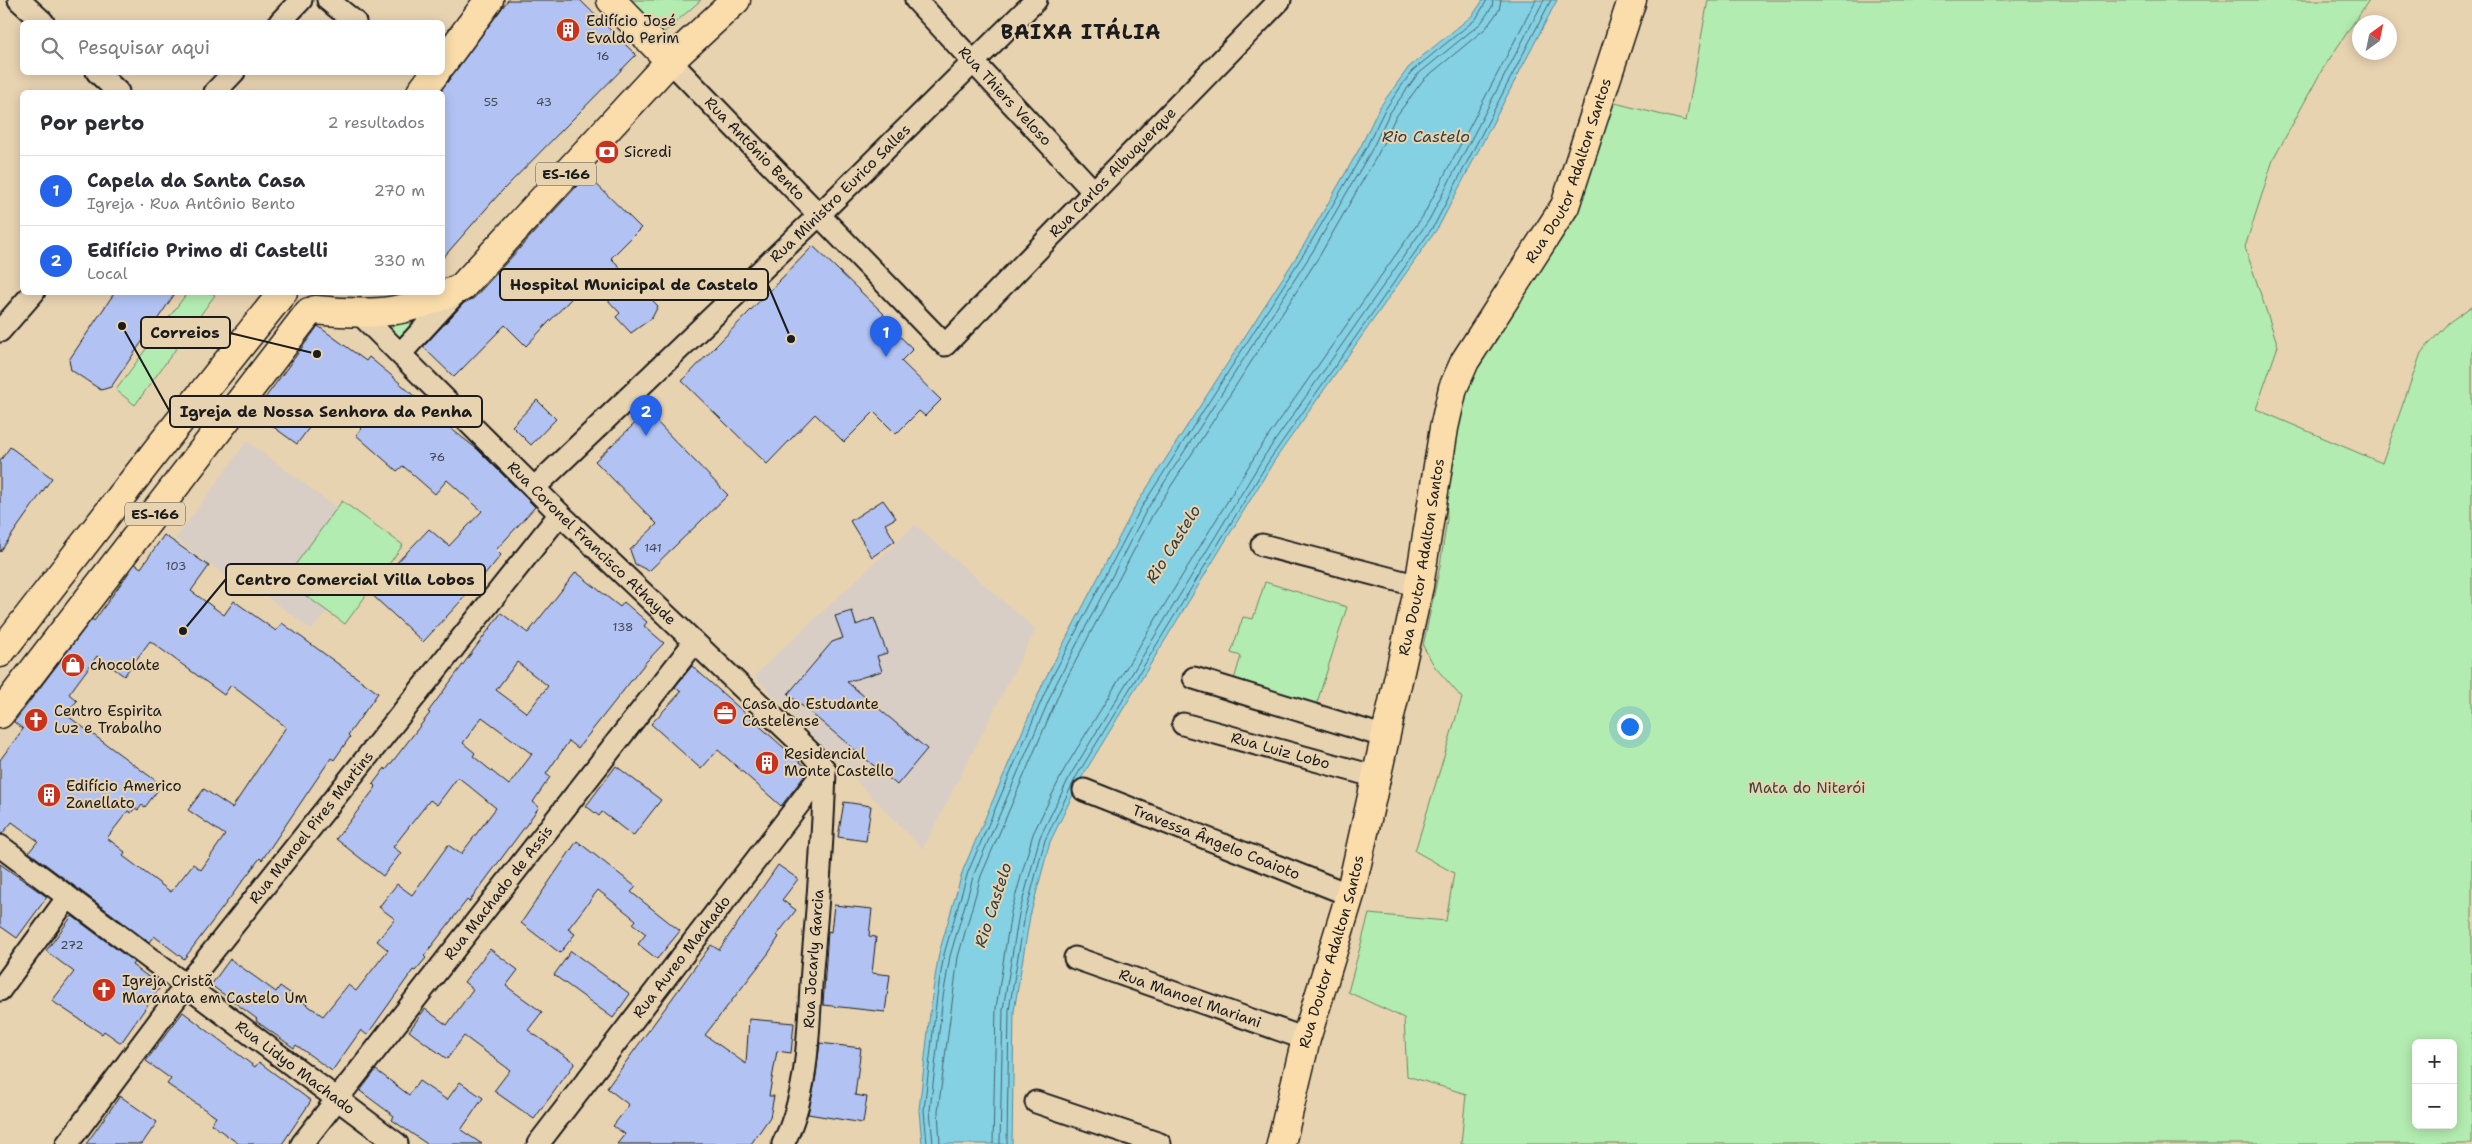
<!DOCTYPE html>
<html lang="pt">
<head>
<meta charset="utf-8">
<style>
  :root { --surface:#fff; --page:#f2f2f3; --text:#2b2b33; --muted:#7c7c81; --line:#e1e1e2; --accent:#2563eb }
  body { margin:0; font-family:"Shantell Sans",sans-serif; background:var(--page); color:var(--text) }
  .controls { position:absolute; right:15px; bottom:15px; display:grid; overflow:hidden; border-radius:8px; box-shadow:0 2px 12px #0003 }
  .controls button { width:45px; height:45px; display:grid; place-items:center; padding:0; border:0; border-bottom:1px solid var(--line); background:var(--surface); color:var(--text); font:25px sans-serif }
  .compass { position:absolute; left:2352px; top:15px; width:45px; height:45px; border-radius:50%; background:var(--surface); box-shadow:0 2px 12px #0003; rotate:33deg }
  .you { position:absolute; left:1629px; top:726px; width:18px; height:18px; margin:-12px; border:4px solid #fff; border-radius:50%; background:#1a73e8; box-shadow:0 0 0 8px #1a73e833 }
  .badge { display:grid; place-items:center; width:32px; height:32px; border-radius:50%; background:var(--accent); color:#fff; font-size:16px; font-weight:700 }
  .pin { position:absolute; translate:-50% -41px; filter:drop-shadow(0 1px 2px #0008) }
  .pin::after { content:''; position:absolute; top:26px; width:18px; height:15px; background:inherit; clip-path:polygon(0 0,100% 0,50% 100%) }
  .list { margin:0; padding:0; list-style:none }
  h2 { display:flex; justify-content:space-between; align-items:center; height:65px; margin:0; padding:0 20px; font-size:21px }
  h2 small { font-size:16px; font-weight:400; color:var(--muted) }
  .list li { display:grid; grid-template-columns:32px 1fr auto; gap:15px; align-items:center; box-sizing:border-box; height:70px; padding:0 20px; border-top:1px solid var(--line) }
  .list b { display:block; font-size:19px; white-space:nowrap }
  .list p { margin:0; font-size:16px; white-space:nowrap; color:var(--muted) }
  .list em { font-size:16px; font-style:normal; color:var(--muted) }
  .icon { flex:none; width:28px; height:28px; fill:none; stroke:currentColor; stroke-width:2; stroke-linecap:round; stroke-linejoin:round }
  .map { position:relative; flex:none; width:2472px; height:1144px; overflow:hidden }
  .search { position:absolute; background:var(--surface); box-shadow:0 2px 12px #0003; left:20px; top:20px; width:425px; height:55px; display:flex; align-items:center; gap:12px; box-sizing:border-box; padding:0 18px; border-radius:8px; color:var(--muted); font-size:19px }
  .panel { position:absolute; background:var(--surface); box-shadow:0 2px 12px #0003; left:20px; top:90px; width:425px; height:205px; border-radius:8px }
  .map>svg:first-child { display:block }
  .built { fill:#d8cec5 }
  .green { fill:#b3ecb0; stroke:#688466; fill-rule:evenodd }
  .water { fill:#84d1e4; stroke:#5a8994 }
  .lines { fill:none; stroke-linecap:round; stroke-linejoin:round }
  .shore { stroke:#46646c; stroke-width:1 }
  .building { fill:#b2c3f3; stroke:#1c1c1c; fill-rule:evenodd }
  .minor-casing { stroke:#1c1c1c; stroke-width:25 }
  .major-casing { stroke:#1c1c1c; stroke-width:31 }
  .minor { stroke:#e8d3b1; stroke-width:21 }
  .major { stroke:#faddab; stroke-width:28 }
  .labels { text-anchor:middle; dominant-baseline:central; stroke-width:4; stroke-linejoin:round; paint-order:stroke }
  .number-label { font-size:12px; fill:#424652 }
  .shield { fill:#e8d3b1; stroke:#595349; stroke-width:1 }
  .shield-label { font-size:14px; font-weight:bold; fill:#1c1c1c }
  .poi-label { font-size:15px; fill:#1c1c1c; stroke:#e8d3b1; text-anchor:start }
  .street-label { font-size:15px; fill:#1c1c1c; stroke:#e8d3b1 }
  .park-label { font-size:15px; fill:#3a463a; stroke:#e8d3b1 }
  .water-label { font-size:16px; font-style:italic; fill:#314044; stroke:#e8d3b1 }
  .district-label { font-size:20px; font-weight:bold; letter-spacing:1px; fill:#1c1c1c; stroke:#e8d3b1 }
  .leader { fill:none; stroke:#1c1c1c; stroke-width:2 }
  .callout-dot { fill:#1c1c1c; stroke:#e8d3b1; stroke-width:2 }
  .callout { fill:#e8d3b1; stroke:#1c1c1c; stroke-width:2 }
  .callout-label { font-size:16px; text-anchor:middle; font-weight:bold; fill:#1c1c1c }
</style>
</head>
<body>
<div class="map">
<svg width="2472" height="1144" viewBox="0 0 2472 1144">
  <rect width="100%" height="100%" fill="#e8d3b1"/>
  <filter id="ink" filterUnits="userSpaceOnUse"><feTurbulence type="fractalNoise" baseFrequency=".02" numOctaves="2"/><feDisplacementMap in="SourceGraphic" scale="10" xChannelSelector="R" yChannelSelector="G"/><feConvolveMatrix kernelMatrix="1 2 1 2 8 2 1 2 1" color-interpolation-filters="sRGB"/></filter>
  <g filter="url(#ink)">
    <g class="built">
      <path d="M247 441 337 508 285 580 327 611 312 630 243 579 238 585 175 539Z"/>
      <path d="M915 525 1036 629 923 849 754 676Z"/>
    </g>
    <g class="green">
      <path d="M629 0H701L661 35Z"/>
      <path d="M1708 0H2369L2322 70 2273 160 2245 247 2278 346 2256 409 2382 463 2421 353 2448 323 2472 306V1144H1461L1466 1094 1407 1076 1404 1018 1348 992 1369 914 1446 921 1454 873 1415 851 1462 698 1435 667 1423 646 1440 566 1447 519 1446 487 1459 404 1611 102 1686 121ZM2416 1043H2453V1125H2416Z"/>
      <path d="M187 293H212L215 295 135 405 116 390Z"/>
      <path d="M427 312 400 341 382 324Z"/>
      <path d="M342 501 403 545 345 624 284 580Z"/>
      <path d="M1265 582 1347 607 1315 709 1233 683 1241 656 1231 653 1243 617 1253 619Z"/>
    </g>
    <path class="water" d="M1483 0H1557L1439 226 1274 461 1080 780 1050 842 1030 916 1014 1011 1012 1144H922L919 1110 932 996 939 953 963 870 1044 681 1136 505 1304 245 1361 146 1379 108 1409 67 1473 15Z"/>
    <g class="lines">
      <g class="shore">
        <path d="M927 1144 924 1110 937 996 944 954 968 872 1049 683 1141 508 1308 247 1366 148 1384 111 1412 71 1476 19 1487 0"/>
        <path d="M933 1144 930 1110 943 997 950 956 974 874 1055 686 1146 511 1313 251 1371 151 1389 114 1417 75 1481 23 1492 7 1493 0"/>
        <path d="M940 1144 938 1111 958 957 981 876 1061 689 1153 514 1320 255 1378 154 1395 118 1423 80 1486 28 1499 10 1501 0"/>
        <path d="M993 1144 996 1008 1011 912 1033 834 1064 770 1258 451 1423 216 1536 0"/>
        <path d="M1000 1144 1003 1009 1019 914 1040 837 1071 774 1265 455 1429 220 1544 0"/>
        <path d="M1007 1144 1009 1010 1025 915 1045 840 1076 777 1270 459 1435 224 1551 0"/>
      </g>
    </g>
    <g class="building">
      <path d="M508 0H580L636 55 500 193 442 259V89Z"/>
      <path d="M587 175 641 228 611 258 658 306 652 318 631 333 616 317 620 313 589 280 526 346 505 325 454 377 423 347 464 303 474 298Z"/>
      <path d="M813 246 884 314 881 318 913 349 901 361 941 400 925 416 919 411 896 434 874 412 844 442 815 414 767 464 682 381Z"/>
      <path d="M115 292H176L111 387 101 390 71 370 69 360Z"/>
      <path d="M318 326 366 361 369 357 392 376 445 424 477 449 535 507 496 550 501 555 484 576 423 642 369 592 429 529 449 546 482 511 447 480 435 494 403 466 397 471 356 435 362 428 329 401 297 444 254 413Z"/>
      <path d="M537 400 556 419 531 445 512 426Z"/>
      <path d="M647 412 728 495 649 571 635 564 630 550 657 524 595 461Z"/>
      <path d="M10 447 52 478 0 552V461Z"/>
      <path d="M883 500 896 518 885 524 895 541 872 557 850 521Z"/>
      <path d="M164 535 209 566 191 591 224 615 234 601 276 631 282 623 378 693 348 735 350 737 334 760 331 758 262 860 260 858 184 959 154 936 149 942 29 852 38 841 12 822 2 834H0V760L23 729 14 722 92 619 94 621 135 564 141 568ZM150 641 224 695 231 685 286 727 232 808 204 789 188 810 225 835 201 870 193 864 171 892 123 856 125 852 107 838 128 811 131 813 135 808 138 810 142 805 145 807 158 790 156 787 159 783 65 714 77 701 69 694 97 656 124 676Z"/>
      <path d="M576 572 620 607 624 602 647 622 644 626 664 643 646 662 578 748 569 741 546 774 550 777 533 802 539 807 524 828 469 902 467 900 424 956 426 958 415 971 413 970 367 1035 361 1030 332 1071 296 1045 294 1048 256 1021 257 1019 211 985 230 959 276 992 280 986 323 1016 348 985 356 991 388 950 377 941 395 919 379 907 397 884 412 895 448 845 461 854 496 808 458 777 437 805 430 800 393 847 401 853 383 876 336 839 376 787 373 784 385 768 386 770 430 713 428 712 501 613 528 633ZM517 662 548 686 527 713 496 690ZM482 717 532 754 509 785 473 756 475 753 463 743Z"/>
      <path d="M852 611 856 625 874 618 887 653 877 656 882 671 847 682 927 749 897 785 788 694 832 642 843 638 835 616Z"/>
      <path d="M692 666 809 770 781 806 718 750 701 769 651 724 681 692 675 687Z"/>
      <path d="M616 766 661 800 633 836 602 812 599 816 586 806Z"/>
      <path d="M844 802 871 806 866 841 838 837Z"/>
      <path d="M577 841 636 887 631 892 680 931 657 959 638 944 646 934 633 924 636 920 598 890 568 929 575 934 560 953 521 923Z"/>
      <path d="M0 864 47 897 17 938 0 926Z"/>
      <path d="M778 865 798 879 782 900 796 910 777 935 779 937 768 954 705 1035 746 1064 749 1019 794 1023 791 1053 777 1051 769 1096H774L770 1117 751 1144H617L625 1134 613 1126 629 1105 607 1088 711 945 719 950Z"/>
      <path d="M834 905 872 909 869 936 876 937 872 973 890 975 885 1012 823 1005 828 931 831 932Z"/>
      <path d="M72 916 134 962 132 965 161 986 121 1043 104 1031 102 1034 52 1001 74 972 46 951Z"/>
      <path d="M490 949 518 970 506 986 542 1012 528 1030 575 1063 534 1119 494 1091 510 1070 464 1036 447 1059 409 1031 425 1009 447 1025 473 989 464 982Z"/>
      <path d="M571 951 630 994 613 1018 554 975Z"/>
      <path d="M183 1012 255 1067 259 1062 311 1101 282 1144H239L211 1124 216 1117 167 1084 171 1079 146 1061Z"/>
      <path d="M820 1043 861 1048 855 1095 867 1097 863 1123 808 1114 815 1082Z"/>
      <path d="M376 1070 409 1095 419 1081 447 1100 460 1082 483 1098 461 1130 482 1144H427L392 1120 394 1116 360 1091Z"/>
      <path d="M120 1096 157 1122 142 1144H86Z"/>
    </g>
    <g class="lines">
      <g class="minor-casing">
        <g id="minor">
          <path d="M19 0 43 22"/>
          <path d="M328 0 355 22"/>
          <path id="s1" d="M916 0 1094 192"/>
          <path d="M280 22 301 0"/>
          <path id="s2" d="M670 61 945 345 1280 0"/>
          <path d="M97 72 118 92"/>
          <path d="M215 92 234 72"/>
          <path id="s3" d="M360 314 560 514 813 755 825 770"/>
          <path d="M0 331 34 292"/>
          <path d="M401 353 458 291"/>
          <path id="s4" d="M534 488 818 216 1036 0"/>
          <path d="M1262 545 1419 586"/>
          <path d="M1194 678 1386 737"/>
          <path id="s5" d="M1183 724 1377 777"/>
          <path id="s6" d="M1084 790 1350 895"/>
          <path id="s7" d="M0 846 397 1144"/>
          <path id="s8" d="M1075 958 1306 1039"/>
          <path d="M0 990 68 897"/>
          <path d="M1036 1102 1160 1144"/>
          <path id="s9" d="M67 1144 186 985 560 514"/>
          <path id="s10" d="M302 1144 694 643"/>
          <path id="s11" d="M538 1144 825 770"/>
          <path id="s12" d="M783 1144C810 1091 808 1027 812 969 818 902 823 837 825 770"/>
        </g>
      </g>
      <g class="major-casing">
        <g id="major">
          <path d="M611 0 670 61"/>
          <path d="M442 64 489 0"/>
          <path d="M421 92 436 72"/>
          <path d="M315 310C379 316 404 314 462 287L670 61 736 0"/>
          <path d="M0 653 160 446 283 292"/>
          <path d="M0 714 309 312"/>
          <path id="s13" d="M1281 1144 1306 1039 1350 895 1419 586 1444 428 1453 388 1465 361 1565 206 1632 0"/>
        </g>
      </g>
      <use href="#minor" class="minor"/>
      <use href="#major" class="major"/>
    </g>
  </g>
  <defs>
    <g id="building-disc" transform="scale(1.25)"><circle r="9.5" fill="#c8321e" stroke="#e8d3b1"/><path d="M-4-6H4V6H1V3H-1V6H-4ZM-2.5-4.3h1.7v1.8h-1.7ZM.8-4.3h1.7v1.8H.8ZM-2.5-1h1.7V.8h-1.7ZM.8-1h1.7V.8H.8Z" fill="#fff"/></g>
    <g id="bank-disc" transform="scale(1.25)"><circle r="9.5" fill="#c8321e" stroke="#e8d3b1"/><path d="M-6-4H6V4H-6ZM0-2.3a2.3 2.3 0 1 0 0 4.6a2.3 2.3 0 1 0 0-4.6Z" fill="#fff"/></g>
    <g id="shop-disc" transform="scale(1.25)"><circle r="9.5" fill="#c8321e" stroke="#e8d3b1"/><path d="M-5-2.5h2.3a2.7 3.5 0 0 1 5.4 0H5L5.5 6h-11ZM-1.5-2.5h3a1.5 2.3 0 0 0-3 0Z" fill="#fff"/></g>
    <g id="office-disc" transform="scale(1.25)"><circle r="9.5" fill="#c8321e" stroke="#e8d3b1"/><path d="M-6-3h4V-5.5h4V-3h4V5H-6ZM-1-4.5V-3h2v-1.5ZM-6 0V1H6V0Z" fill="#fff"/></g>
    <g id="church-disc" transform="scale(1.25)"><circle r="9.5" fill="#c8321e" stroke="#e8d3b1"/><path d="M-1.2-6h2.4v3.5h3.3v2.4h-3.3V6h-2.4V-.1h-3.3v-2.4h3.3Z" fill="#fff"/></g>
  </defs>
  <g fill-rule="evenodd">
    <use href="#building-disc" x="568" y="30"/>
    <use href="#bank-disc" x="607" y="152"/>
    <use href="#shop-disc" x="73" y="665"/>
    <use href="#office-disc" x="725" y="713"/>
    <use href="#church-disc" x="36" y="720"/>
    <use href="#building-disc" x="767" y="763"/>
    <use href="#building-disc" x="49" y="795"/>
    <use href="#church-disc" x="104" y="990"/>
  </g>
  <g class="labels">
    <g class="number-label">
      <text x="603" y="56">16</text>
      <text x="491" y="102">55</text>
      <text x="544" y="102">43</text>
      <text x="437" y="457">76</text>
      <text x="653" y="548">141</text>
      <text x="176" y="566">103</text>
      <text x="623" y="627">138</text>
      <text x="72" y="945">272</text>
    </g>
    <g class="shield">
      <rect x="536" y="162.5" width="60" height="23" rx="4"/>
      <rect x="125" y="502.5" width="60" height="23" rx="4"/>
    </g>
    <g class="shield-label">
      <text x="566" y="174">ES-166</text>
      <text x="155" y="514">ES-166</text>
    </g>
    <g class="poi-label">
      <text x="586" y="21">Edifício José<tspan x="586" dy="17">Evaldo Perim</tspan></text>
      <text x="624" y="152">Sicredi</text>
      <text x="90" y="665">chocolate</text>
      <text x="742" y="704">Casa do Estudante<tspan x="742" dy="17">Castelense</tspan></text>
      <text x="54" y="711">Centro Espirita<tspan x="54" dy="17">Luz e Trabalho</tspan></text>
      <text x="784" y="754">Residencial<tspan x="784" dy="17">Monte Castello</tspan></text>
      <text x="66" y="786">Edifício Americo<tspan x="66" dy="17">Zanellato</tspan></text>
      <text x="122" y="981">Igreja Cristã<tspan x="122" dy="17">Maranata em Castelo Um</tspan></text>
    </g>
    <g class="street-label">
      <text stroke="none"><textPath href="#s1" startOffset="131">Rua Thiers Veloso</textPath></text>
      <text stroke="none"><textPath href="#s2" startOffset="122">Rua Antônio Bento</textPath></text>
      <text stroke="none"><textPath href="#s13" startOffset="1024">Rua Doutor Adalton Santos</textPath></text>
      <text stroke="none"><textPath href="#s2" startOffset="636">Rua Carlos Albuquerque</textPath></text>
      <text stroke="none"><textPath href="#s4" startOffset="425">Rua Ministro Eurico Salles</textPath></text>
      <text stroke="none"><textPath href="#s3" startOffset="326">Rua Coronel Francisco Athayde</textPath></text>
      <text stroke="none"><textPath href="#s13" startOffset="604">Rua Doutor Adalton Santos</textPath></text>
      <text stroke="none"><textPath href="#s5" startOffset="101">Rua Luiz Lobo</textPath></text>
      <text stroke="none"><textPath href="#s9" startOffset="400">Rua Manoel Pires Martins</textPath></text>
      <text stroke="none"><textPath href="#s6" startOffset="142">Travessa Ângelo Coaioto</textPath></text>
      <text stroke="none"><textPath href="#s10" startOffset="319">Rua Machado de Assis</textPath></text>
      <text stroke="none"><textPath href="#s13" startOffset="199">Rua Doutor Adalton Santos</textPath></text>
      <text stroke="none"><textPath href="#s11" startOffset="236">Rua Aureo Machado</textPath></text>
      <text stroke="none"><textPath href="#s12" startOffset="189">Rua Jocarly Garcia</textPath></text>
      <text stroke="none"><textPath href="#s8" startOffset="122">Rua Manoel Mariani</textPath></text>
      <text stroke="none"><textPath href="#s7" startOffset="369">Rua Lidyo Machado</textPath></text>
    </g>
    <g class="park-label">
      <text x="1807" y="788">Mata do Niterói</text>
    </g>
    <g class="water-label">
      <text x="1426" y="136">Rio Castelo</text>
      <text transform="translate(1173 544) rotate(-58)">Rio Castelo</text>
      <text transform="translate(993 905) rotate(-72)">Rio Castelo</text>
    </g>
    <g class="district-label">
      <text x="1081" y="32">BAIXA ITÁLIA</text>
    </g>
  </g>
  <path class="leader" d="M791 339L768 285M317 354L230 333M122 326L170 412M183 631L226 579"/>
  <g class="callout-dot">
    <circle cx="791" cy="339" r="5"/>
    <circle cx="317" cy="354" r="5"/>
    <circle cx="122" cy="326" r="5"/>
    <circle cx="183" cy="631" r="5"/>
  </g>
  <g class="callout">
    <rect x="500" y="269" width="268" height="31" rx="5"/>
    <rect x="141" y="317" width="89" height="31" rx="5"/>
    <rect x="170" y="396" width="312" height="31" rx="5"/>
    <rect x="226" y="564" width="259" height="31" rx="5"/>
  </g>
  <g class="callout-label">
    <text x="634" y="290">Hospital Municipal de Castelo</text>
    <text x="185" y="338">Correios</text>
    <text x="326" y="417">Igreja de Nossa Senhora da Penha</text>
    <text x="355" y="585">Centro Comercial Villa Lobos</text>
  </g>
</svg>
<div class="controls">
<button>+</button>
<button>−</button>
</div>
<svg class="compass" viewBox="-18 -18 36 36"><path d="M0-13l5 13h-10z" fill="#e53935"/><path d="M0 13l5-13h-10z" fill="#7c7c81"/></svg>
<div class="you"></div>
<div class="pin badge" style="left:886px;top:357px">1</div>
<div class="pin badge" style="left:646px;top:436px">2</div>
<div class="search"><svg class="icon" aria-label="search" viewBox="0 0 24 24"><circle cx="10" cy="10" r="6"/><path d="M15 15l6 6"/></svg>Pesquisar aqui</div>
<section class="panel">
<h2>Por perto<small>2 resultados</small></h2>
<ul class="list">
<li><span class="badge">1</span><div><b>Capela da Santa Casa</b><p>Igreja · Rua Antônio Bento</p></div><em>270 m</em></li>
<li><span class="badge">2</span><div><b>Edifício Primo di Castelli</b><p>Local</p></div><em>330 m</em></li>
</ul>
</section>
</div>
</body>
</html>
